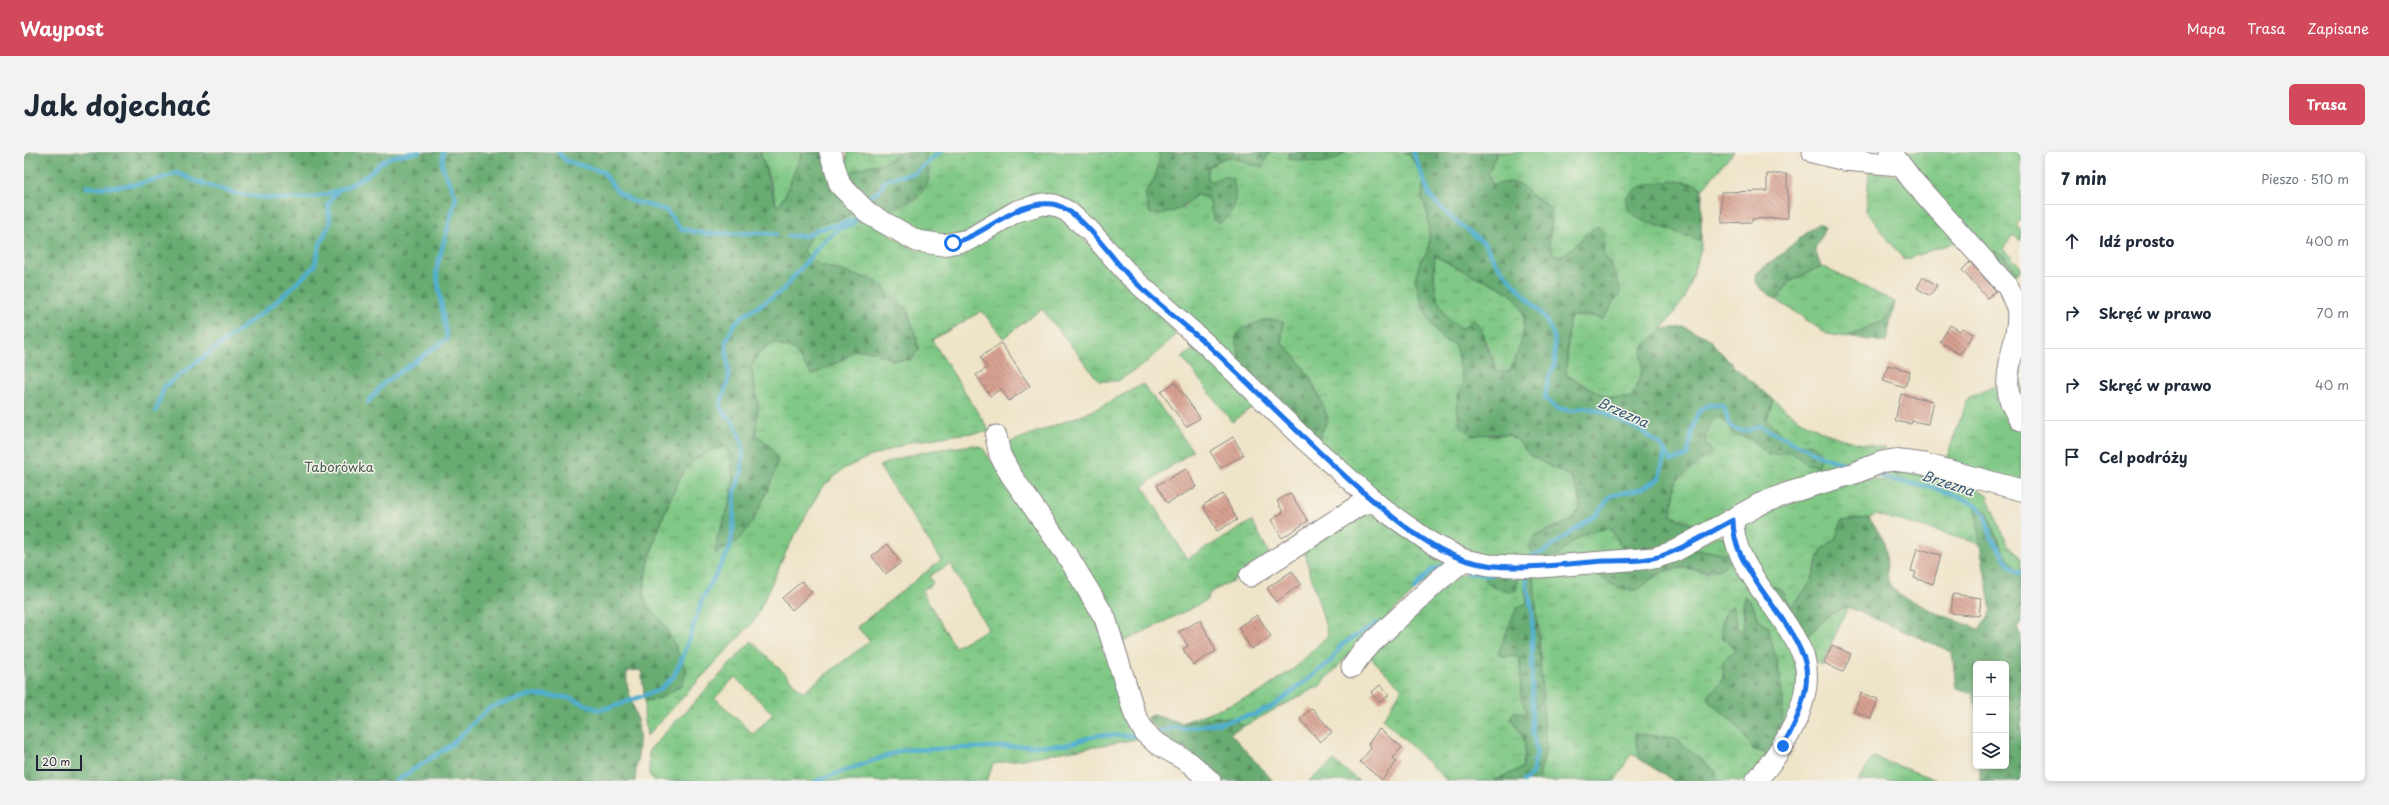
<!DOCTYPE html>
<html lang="pl">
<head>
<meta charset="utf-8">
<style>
  :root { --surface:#fff; --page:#f2f2f3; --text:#1f2937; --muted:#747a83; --line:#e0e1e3; --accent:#d1495b }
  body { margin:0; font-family:"Playpen Sans",sans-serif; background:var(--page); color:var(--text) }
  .controls { position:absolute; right:12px; bottom:12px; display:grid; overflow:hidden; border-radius:6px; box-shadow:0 2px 6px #0003 }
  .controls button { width:36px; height:36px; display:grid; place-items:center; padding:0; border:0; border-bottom:1px solid var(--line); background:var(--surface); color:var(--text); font:20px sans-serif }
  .scale { position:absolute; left:12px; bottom:10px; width:46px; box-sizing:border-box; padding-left:4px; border:2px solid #22223b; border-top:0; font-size:11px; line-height:14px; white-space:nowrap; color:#22223b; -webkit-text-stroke:3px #f7f3e8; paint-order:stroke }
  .stop { position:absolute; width:12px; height:12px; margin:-9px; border:3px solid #1a73e8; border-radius:50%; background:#fff }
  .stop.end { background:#1a73e8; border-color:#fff; box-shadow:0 1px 4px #0008 }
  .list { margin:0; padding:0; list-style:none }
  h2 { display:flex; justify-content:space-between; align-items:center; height:52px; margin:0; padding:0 16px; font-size:17px }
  h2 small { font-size:13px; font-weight:400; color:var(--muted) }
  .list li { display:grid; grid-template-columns:26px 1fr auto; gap:12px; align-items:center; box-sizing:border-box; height:72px; padding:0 16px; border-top:1px solid var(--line) }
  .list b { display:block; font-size:15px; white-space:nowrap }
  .list em { font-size:13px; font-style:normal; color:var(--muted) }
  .icon { flex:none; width:22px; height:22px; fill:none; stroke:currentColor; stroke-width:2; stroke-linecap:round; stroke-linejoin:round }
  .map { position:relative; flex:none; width:1997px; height:629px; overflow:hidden; border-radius:6px }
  header { display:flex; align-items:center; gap:24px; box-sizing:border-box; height:56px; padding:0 20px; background:var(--accent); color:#fff }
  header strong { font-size:19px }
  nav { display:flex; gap:22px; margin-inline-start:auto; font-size:14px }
  .intro { display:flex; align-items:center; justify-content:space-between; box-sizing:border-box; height:96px; padding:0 24px }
  h1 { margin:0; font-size:28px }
  .button { padding:10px 18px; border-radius:6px; background:var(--accent); color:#fff; font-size:14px; font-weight:700 }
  main { display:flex; gap:24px; padding:0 24px }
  aside { flex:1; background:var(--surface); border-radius:6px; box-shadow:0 2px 6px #0003 }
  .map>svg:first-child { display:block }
  .grass { fill:url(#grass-tufts); stroke:#507560; fill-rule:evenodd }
  .forest { fill:url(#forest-firs); stroke:#446756; fill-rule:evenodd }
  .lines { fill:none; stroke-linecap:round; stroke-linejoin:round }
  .stream { stroke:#51afcf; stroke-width:4.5 }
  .building { fill:url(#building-back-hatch) }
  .minor-casing { stroke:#888382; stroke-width:23 }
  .minor { stroke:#fff; stroke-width:21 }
  .route { stroke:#1a73e8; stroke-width:5 }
  .labels { text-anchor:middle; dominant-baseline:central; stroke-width:3; stroke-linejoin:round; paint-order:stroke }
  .park-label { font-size:13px; fill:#435c55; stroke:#f7f3e8 }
  .water-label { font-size:14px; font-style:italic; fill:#355a76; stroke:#f7f3e8 }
</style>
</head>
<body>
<header>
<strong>Waypost</strong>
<nav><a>Mapa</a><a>Trasa</a><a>Zapisane</a></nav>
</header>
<div class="intro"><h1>Jak dojechać</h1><a class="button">Trasa</a></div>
<main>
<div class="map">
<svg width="1997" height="629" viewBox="0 0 1997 629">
  <defs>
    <pattern id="grass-tufts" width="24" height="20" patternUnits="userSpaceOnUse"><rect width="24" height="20" fill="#7fc885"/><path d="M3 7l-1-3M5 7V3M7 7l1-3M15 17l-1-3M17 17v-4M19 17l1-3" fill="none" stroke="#68a26e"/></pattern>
    <pattern id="forest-firs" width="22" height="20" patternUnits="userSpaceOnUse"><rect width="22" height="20" fill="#67ac72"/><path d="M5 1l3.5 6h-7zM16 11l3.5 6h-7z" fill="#548c5f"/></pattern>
    <pattern id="building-back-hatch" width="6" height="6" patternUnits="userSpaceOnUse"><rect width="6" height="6" fill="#d7a191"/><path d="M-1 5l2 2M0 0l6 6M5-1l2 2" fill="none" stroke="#ae8378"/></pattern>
  </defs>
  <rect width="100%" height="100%" fill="#f7f3e8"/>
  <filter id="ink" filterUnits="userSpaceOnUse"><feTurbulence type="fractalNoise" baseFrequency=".025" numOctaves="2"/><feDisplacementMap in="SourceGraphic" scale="8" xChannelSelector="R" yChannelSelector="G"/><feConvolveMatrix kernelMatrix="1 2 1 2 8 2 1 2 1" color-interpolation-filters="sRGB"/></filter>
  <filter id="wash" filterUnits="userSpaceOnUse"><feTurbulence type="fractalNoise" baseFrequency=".012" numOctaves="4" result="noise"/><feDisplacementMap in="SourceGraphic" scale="16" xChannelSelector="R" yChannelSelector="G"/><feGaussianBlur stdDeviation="0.9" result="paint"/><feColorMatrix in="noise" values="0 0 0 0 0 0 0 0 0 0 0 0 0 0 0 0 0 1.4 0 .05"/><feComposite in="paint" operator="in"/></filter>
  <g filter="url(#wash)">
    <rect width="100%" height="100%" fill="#eee4c8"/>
    <g class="grass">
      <path d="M736 0H779C768 18 767 40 753 56L747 31Z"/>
      <path d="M824 0H872L871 5 861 11 842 14 823 30 814 13 821 12Z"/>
      <path d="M903 0H1133L1136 4 1132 24 1121 43 1160 56 1172 43 1183 45 1186 51 1189 68 1200 24 1187 30 1183 24 1185 15 1198 7 1208 4 1227 13 1238 14 1245 0H1265L1264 7 1318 3 1320 0H1380L1386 4 1400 26 1398 46 1404 63 1405 89 1404 99 1396 110 1399 155 1419 188 1431 192 1439 233 1433 247 1465 284 1483 282 1494 289 1505 303 1546 324 1555 342 1556 356 1548 368 1510 384 1511 407 1466 409 1399 381 1294 288 1304 267C1293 238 1282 211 1258 192L1259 171 1255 168H1240L1218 217 1140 146 1049 52 935 84 907 88 849 57 862 58 891 48 905 20 901 9Z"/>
      <path d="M1473 0H1710L1678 37 1672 32 1654 29 1615 67 1677 89V97L1661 146 1638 177 1618 196C1619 215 1618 230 1606 246 1600 246 1592 247 1587 246 1579 243 1548 227 1542 222L1545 170 1548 164H1569L1579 167 1585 160 1588 149V113L1562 81 1549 97 1536 104 1529 101 1525 93 1528 72 1521 51 1506 42 1497 33 1479 31 1468 32 1464 22Z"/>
      <path d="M1871 0H1997V67L1992 74 1997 78V89L1989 83 1979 97 1997 115V118L1994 121 1980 103 1963 105Z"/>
      <path d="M1845 19 1876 24 1934 89 1880 108 1842 59Z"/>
      <path d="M828 59 894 99 997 64 1032 60 1149 176 1151 184 1119 213 1094 229H1075L1018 157 979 186 958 159 908 188 966 280 937 282 887 290 845 305 821 316 798 335 763 398 731 468 623 584 620 560 621 549 637 546 652 494C644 481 638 469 628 458 626 455 622 452 621 449 615 424 647 336 663 315 672 303 688 298 702 293 712 318 710 335 703 360 698 376 691 385 692 402L747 295 732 282 734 252 727 216 735 201 750 191 769 197 788 223 820 207 830 198 849 199 867 208H887L895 197 884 159 852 129 796 113 778 99 792 72 822 66Z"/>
      <path d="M1411 103C1469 142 1529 128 1485 221L1474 220C1467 203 1459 180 1449 166L1439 177C1409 163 1409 132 1411 103Z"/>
      <path d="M1797 114 1871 150 1858 170 1822 185 1803 182 1753 148 1765 130Z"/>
      <path d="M1168 198H1175L1234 251 1208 270 1158 205Z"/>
      <path d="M1119 232 1169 299 1119 334 1163 407 1228 369 1248 407 1186 441 1182 449 1101 489 1078 443 981 298 984 291 1068 259Z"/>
      <path d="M1975 232 1997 277V332L1929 312 1922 307 1944 246Z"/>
      <path d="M1749 247C1784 278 1816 289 1861 296L1838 309 1674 381C1668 369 1659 367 1647 364L1652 329 1681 290 1682 276 1689 267 1696 264 1709 282 1725 286 1745 303 1766 299 1783 312 1798 303C1784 285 1780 297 1767 289 1758 283 1751 275 1743 267Z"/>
      <path d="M950 293 958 295 1069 457 1113 587 969 612 963 629H630L625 622V598L728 489 779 540 846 489 833 475 917 408 855 314C885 300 918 297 950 293ZM926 412 964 477 931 495 898 439 909 431 905 424ZM711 525 749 562 729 582 691 546Z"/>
      <path d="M1871 316 1947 331 1963 344 1983 393 1997 405V422C1979 404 1970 384 1964 360L1952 356 1956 392 1851 362 1845 366 1818 369 1811 387 1798 397 1787 430 1768 455 1758 439 1749 435 1748 443 1725 408 1719 375 1725 365 1747 354 1841 326 1871 331 1863 323V319Z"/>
      <path d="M1340 354 1423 409 1334 492 1297 533 1220 574 1206 566 1158 571 1235 541 1272 515 1304 483 1279 396Z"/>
      <path d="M1573 377H1587L1602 403 1532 406 1550 388Z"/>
      <path d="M1694 383 1702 386 1773 509 1774 546 1752 593 1759 555 1756 531 1744 474 1734 467 1728 451H1719L1720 475 1718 479 1713 477 1712 465 1698 485 1707 492 1711 499 1699 509C1700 528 1700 531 1685 542V550C1705 563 1717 578 1730 598L1744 602 1723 629H1692V620L1651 586 1611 582 1617 608 1607 602 1591 629H1514L1522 596 1518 558 1515 476 1501 436 1503 451 1492 457 1488 472 1480 484V505L1491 503 1496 508 1497 546 1504 561 1486 566C1502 586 1504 591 1498 616L1469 629H1423L1359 567 1378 537 1343 502 1436 423 1463 420 1570 418 1617 436C1639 416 1654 412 1683 421L1705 401 1666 398Z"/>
      <path d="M1824 455 1797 514 1787 503 1781 487 1805 462Z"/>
      <path d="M1849 605 1916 629H1834Z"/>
      <path d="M1310 609 1335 629H1285Z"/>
    </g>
    <g class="forest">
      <path d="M0 0H736L753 55C767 40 768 18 779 0H799L828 59 822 66 793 72 779 99 796 113 852 129 884 159 895 197 887 208H867L849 199 830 198 820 207 788 223 769 197 750 191 735 201 727 216 734 252 732 282 747 295 754 307C750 326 730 375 715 387 709 393 700 397 692 402 692 381 697 379 703 360 710 336 712 318 702 294 687 298 673 303 663 315 648 333 613 427 621 449 623 456 633 462 637 468 647 484 655 501 663 519L658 533 637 546 621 549 617 518 603 519C600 540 615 560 615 582 616 598 612 613 611 629H0Z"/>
      <path d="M872 0H903C899 12 907 18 904 30 900 46 865 63 850 57 843 54 829 37 823 30L829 19C843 13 858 13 871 5Z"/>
      <path d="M1133 0H1245L1239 14 1227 13 1208 4 1198 7 1185 15 1183 24 1187 30 1200 24 1209 27C1213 48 1214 57 1196 71L1189 68 1186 51 1183 45 1172 43C1156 59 1149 62 1126 62L1121 43 1132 24 1136 4Z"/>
      <path d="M1265 0H1320C1310 17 1280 9 1264 7Z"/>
      <path d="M1380 0H1473L1464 22 1468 32 1488 30 1497 33 1506 42 1528 57 1525 93 1529 102 1537 104C1551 96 1559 82 1574 74L1581 83 1579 101 1593 123 1597 142C1586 150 1587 157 1579 167L1569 164H1548L1545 170 1542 222C1548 227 1578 243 1587 246 1592 247 1600 246 1606 246 1618 230 1619 215 1618 196L1638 177 1660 175 1683 185 1711 216 1749 247 1743 267C1751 275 1758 283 1768 289 1781 297 1784 285 1798 303L1793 314 1783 312 1766 299 1745 303 1725 286 1709 282 1696 264C1684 269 1682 278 1681 290L1688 300 1652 329 1647 364 1670 373 1674 381 1657 390 1602 403 1587 377C1562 377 1548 389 1532 406L1511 407 1506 395 1510 384 1548 368 1556 356 1555 342 1546 324 1505 303 1494 289 1484 282 1447 283 1435 272 1433 247 1439 233 1431 193 1419 188 1408 173 1399 155 1391 127 1396 110 1404 99 1405 89 1404 63 1398 46 1400 26 1386 4ZM1411 103C1469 142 1529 128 1485 220L1474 219 1461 192 1458 178 1449 166 1439 177C1411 163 1408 131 1411 103Z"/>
      <path d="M1654 29 1672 32 1678 37 1677 89 1615 67 1605 59 1602 45C1617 31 1633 30 1654 29Z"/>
      <path d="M1795 71 1801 76 1791 97 1797 114 1765 130 1753 148 1736 136 1731 129 1733 121Z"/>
      <path d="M1971 99 1980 103 1994 121 1984 131 1963 105Z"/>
      <path d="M1871 150 1862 190 1822 185 1858 170Z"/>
      <path d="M1240 168H1255L1259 170 1258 192C1282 211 1293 239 1304 267L1294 288 1218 217 1211 185 1219 176Z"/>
      <path d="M1997 199V259L1988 230Z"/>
      <path d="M1952 355 1964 360C1970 384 1979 404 1997 422V472L1994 475 1997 485V629H1956V614H1982V512H1952V557L1949 542 1932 536 1928 500 1824 455 1805 462 1781 487 1748 443 1749 434 1758 439 1768 455 1787 430 1798 397 1811 387 1818 369 1845 366 1861 390 1864 429 1875 443 1913 461 1955 477 1967 459 1956 392Z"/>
      <path d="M1666 398 1705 401 1707 407C1688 431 1672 411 1650 417 1645 418 1638 420 1633 423 1625 426 1620 438 1610 438 1596 439 1578 429 1570 418Z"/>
      <path d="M1463 420 1489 421 1494 431 1491 440 1471 436 1461 430Z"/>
      <path d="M1506 423 1510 426 1522 596 1514 629H1469L1498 616C1504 591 1502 586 1486 566L1490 560 1504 561 1497 546 1496 508 1491 503 1480 505 1474 501 1492 457 1503 451 1501 436Z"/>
      <path d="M1720 444 1728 451 1734 467 1744 474C1752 513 1773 567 1744 602L1730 598C1717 578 1705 563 1685 550V542C1700 531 1700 528 1699 509L1711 499 1707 492 1698 485C1698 473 1697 460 1709 453L1713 477 1718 479 1720 475Z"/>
      <path d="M1129 563 1158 571 1193 565 1206 566 1220 574 1206 581 1249 629H1195L1144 590 1122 566Z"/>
      <path d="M1610 582 1651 586 1692 620V629H1650L1617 608Z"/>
    </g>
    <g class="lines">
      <g class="stream">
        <path d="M534 0 542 9 579 20 592 38 608 49 642 58 657 77 683 82 742 81 752 82"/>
        <path d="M1389 0 1406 44 1424 63 1461 92 1473 113 1521 166 1530 184 1531 212 1524 228 1521 246 1532 256 1549 259 1560 255 1579 260 1616 278 1637 294 1647 309 1663 304C1670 281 1665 246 1700 254L1705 274C1717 280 1723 280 1736 274L1801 306 1825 313"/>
        <path d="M62 35C94 37 123 32 153 21 198 43 266 57 315 38 323 35 334 29 342 24 349 19 355 11 363 7 372 2 386 2 395 0"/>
        <path d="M842 49 846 44 855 39 860 30 867 26 891 21 916 0"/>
        <path d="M764 84H783L792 78 831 68"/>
        <path d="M344 250 360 231 423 187 412 119 432 45 418 14 419 0"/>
        <path d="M132 259 140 235 251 151 290 115 296 92 306 71 304 52 314 38"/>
        <path d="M1852 322 1864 327 1910 336 1952 352 1961 364 1967 385 1988 417 1997 422"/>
        <path d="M1506 408 1507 404 1521 399 1574 361 1586 344 1619 336 1636 326 1641 300"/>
        <path d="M1443 421 1469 423"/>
        <path d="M1390 438 1406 419 1420 413"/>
        <path d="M1131 581 1152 575 1161 577 1199 570 1232 562 1251 553 1308 508 1317 493 1354 471"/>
        <path d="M372 629 427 593 465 556 482 550 506 543 527 544 547 546 575 558 588 555 635 538 650 524 660 502 679 446 706 396 709 377 711 340 718 318 719 294 712 274 699 260 696 254 705 225 702 189 710 172 719 164 758 139 797 92 815 76 828 73 835 63"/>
        <path d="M792 629 879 598 1041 593 1074 583 1114 584"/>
        <path d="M1500 629 1508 622 1513 599 1508 578V458L1502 430 1503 423"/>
      </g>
    </g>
    <g id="blocks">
      <g class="building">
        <path d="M1743 22H1763L1764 66 1728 67V70L1698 71 1697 40 1743 39Z"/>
        <path d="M1946 110 1972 139 1963 146 1938 118Z"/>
        <path d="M1899 125 1913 133 1906 144 1893 136Z"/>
        <path d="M1926 173 1936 179 1938 176 1949 182 1936 202 1916 190Z"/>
        <path d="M977 191 1006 234 985 249 977 237 966 244 952 223 963 216 956 205Z"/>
        <path d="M1864 213 1886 219 1881 236 1859 229Z"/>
        <path d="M1151 230 1176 266 1162 275 1137 240Z"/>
        <path d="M1877 242 1909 249 1904 272 1888 269 1887 272 1871 269Z"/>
        <path d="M1209 285 1220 303 1196 316 1186 299Z"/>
        <path d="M1162 317 1172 335 1143 351 1133 333Z"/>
        <path d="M1266 341 1284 369 1258 386 1247 368 1259 360 1253 349Z"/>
        <path d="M1199 342 1213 368 1193 379 1179 353Z"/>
        <path d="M864 392 877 411 861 422 848 404Z"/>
        <path d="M1893 396 1917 403 1909 432 1890 426 1892 420 1887 419Z"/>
        <path d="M1268 419 1277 432 1252 450 1243 436Z"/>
        <path d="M778 429 788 440 768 458 758 446Z"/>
        <path d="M1929 442 1957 446 1955 464 1927 461Z"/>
        <path d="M1233 463 1247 484 1227 497 1214 475Z"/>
        <path d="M1176 468 1192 499 1169 513 1159 497 1164 494 1155 480Z"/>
        <path d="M1808 493 1827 502 1819 520 1800 511Z"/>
        <path d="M1356 533 1365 543 1356 550 1347 541Z"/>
        <path d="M1837 541 1854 547 1847 566 1830 560Z"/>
        <path d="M1288 556 1308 580 1296 590 1276 567Z"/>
        <path d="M1355 577 1378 595 1369 606 1373 609 1358 628 1336 610 1347 596 1344 592Z"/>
      </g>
    </g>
  </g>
  <g filter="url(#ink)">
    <use href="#blocks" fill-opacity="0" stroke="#888382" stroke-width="1"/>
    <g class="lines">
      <g class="minor-casing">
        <g id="minor">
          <path d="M806 0 816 33 845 62 893 89 919 93 944 88 993 59 1019 52 1030 53 1043 59 1065 78 1106 124 1184 194 1281 288 1360 358 1407 391 1440 408 1465 413 1516 415 1630 406 1649 400 1736 352 1764 341 1831 321 1858 310 1869 308 1900 312 1997 338"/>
          <path d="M1789 0 1821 8 1875 13"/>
          <path d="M1867 0 1888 28 1984 135 1993 155 1994 165C1992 203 1970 234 1997 268"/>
          <path d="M972 284 976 303 987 323 1043 403 1081 466 1111 563 1121 581 1131 590 1166 611 1186 629"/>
          <path d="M1709 368C1709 395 1722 415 1737 437 1750 455 1773 485 1780 506 1792 548 1758 599 1732 629"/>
          <path d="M1226 424 1337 352 1350 350"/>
          <path d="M1328 515 1340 498 1415 428 1440 408"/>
        </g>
      </g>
      <use href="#minor" class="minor"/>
    </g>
  </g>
  <g class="lines" filter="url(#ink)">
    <path class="route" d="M929 91C962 83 991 48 1028 52 1056 56 1086 105 1106 125 1131 150 1160 172 1187 196 1236 242 1283 290 1333 335 1365 362 1401 395 1441 408 1484 422 1538 411 1582 409 1600 408 1619 410 1637 404 1662 396 1686 380 1709 368 1709 394 1721 413 1735 434 1750 456 1769 479 1779 504 1790 531 1773 570 1759 594"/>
  </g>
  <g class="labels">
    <g class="park-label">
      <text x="315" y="314">Taborówka</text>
    </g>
    <g class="water-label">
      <text transform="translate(1599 260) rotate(24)">Brzezna</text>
      <text transform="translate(1924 331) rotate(18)">Brzezna</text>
    </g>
  </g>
</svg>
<div class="controls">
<button>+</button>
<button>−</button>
<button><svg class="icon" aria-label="layers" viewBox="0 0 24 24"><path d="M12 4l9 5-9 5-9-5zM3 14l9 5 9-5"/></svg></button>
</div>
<div class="scale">20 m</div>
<div class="stop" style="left:929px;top:91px"></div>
<div class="stop end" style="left:1759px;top:594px"></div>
</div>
<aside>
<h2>7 min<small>Pieszo · 510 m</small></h2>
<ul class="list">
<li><svg class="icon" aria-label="ahead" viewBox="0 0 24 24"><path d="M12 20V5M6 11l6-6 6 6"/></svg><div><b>Idź prosto</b></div><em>400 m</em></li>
<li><svg class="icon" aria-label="right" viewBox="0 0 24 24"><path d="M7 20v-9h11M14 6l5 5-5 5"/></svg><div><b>Skręć w prawo</b></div><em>70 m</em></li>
<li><svg class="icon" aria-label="right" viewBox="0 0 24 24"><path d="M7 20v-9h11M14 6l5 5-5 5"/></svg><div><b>Skręć w prawo</b></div><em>40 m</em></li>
<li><svg class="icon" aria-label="arrive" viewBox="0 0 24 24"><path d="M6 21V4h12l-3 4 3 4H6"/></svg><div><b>Cel podróży</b></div></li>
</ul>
</aside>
</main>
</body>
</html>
